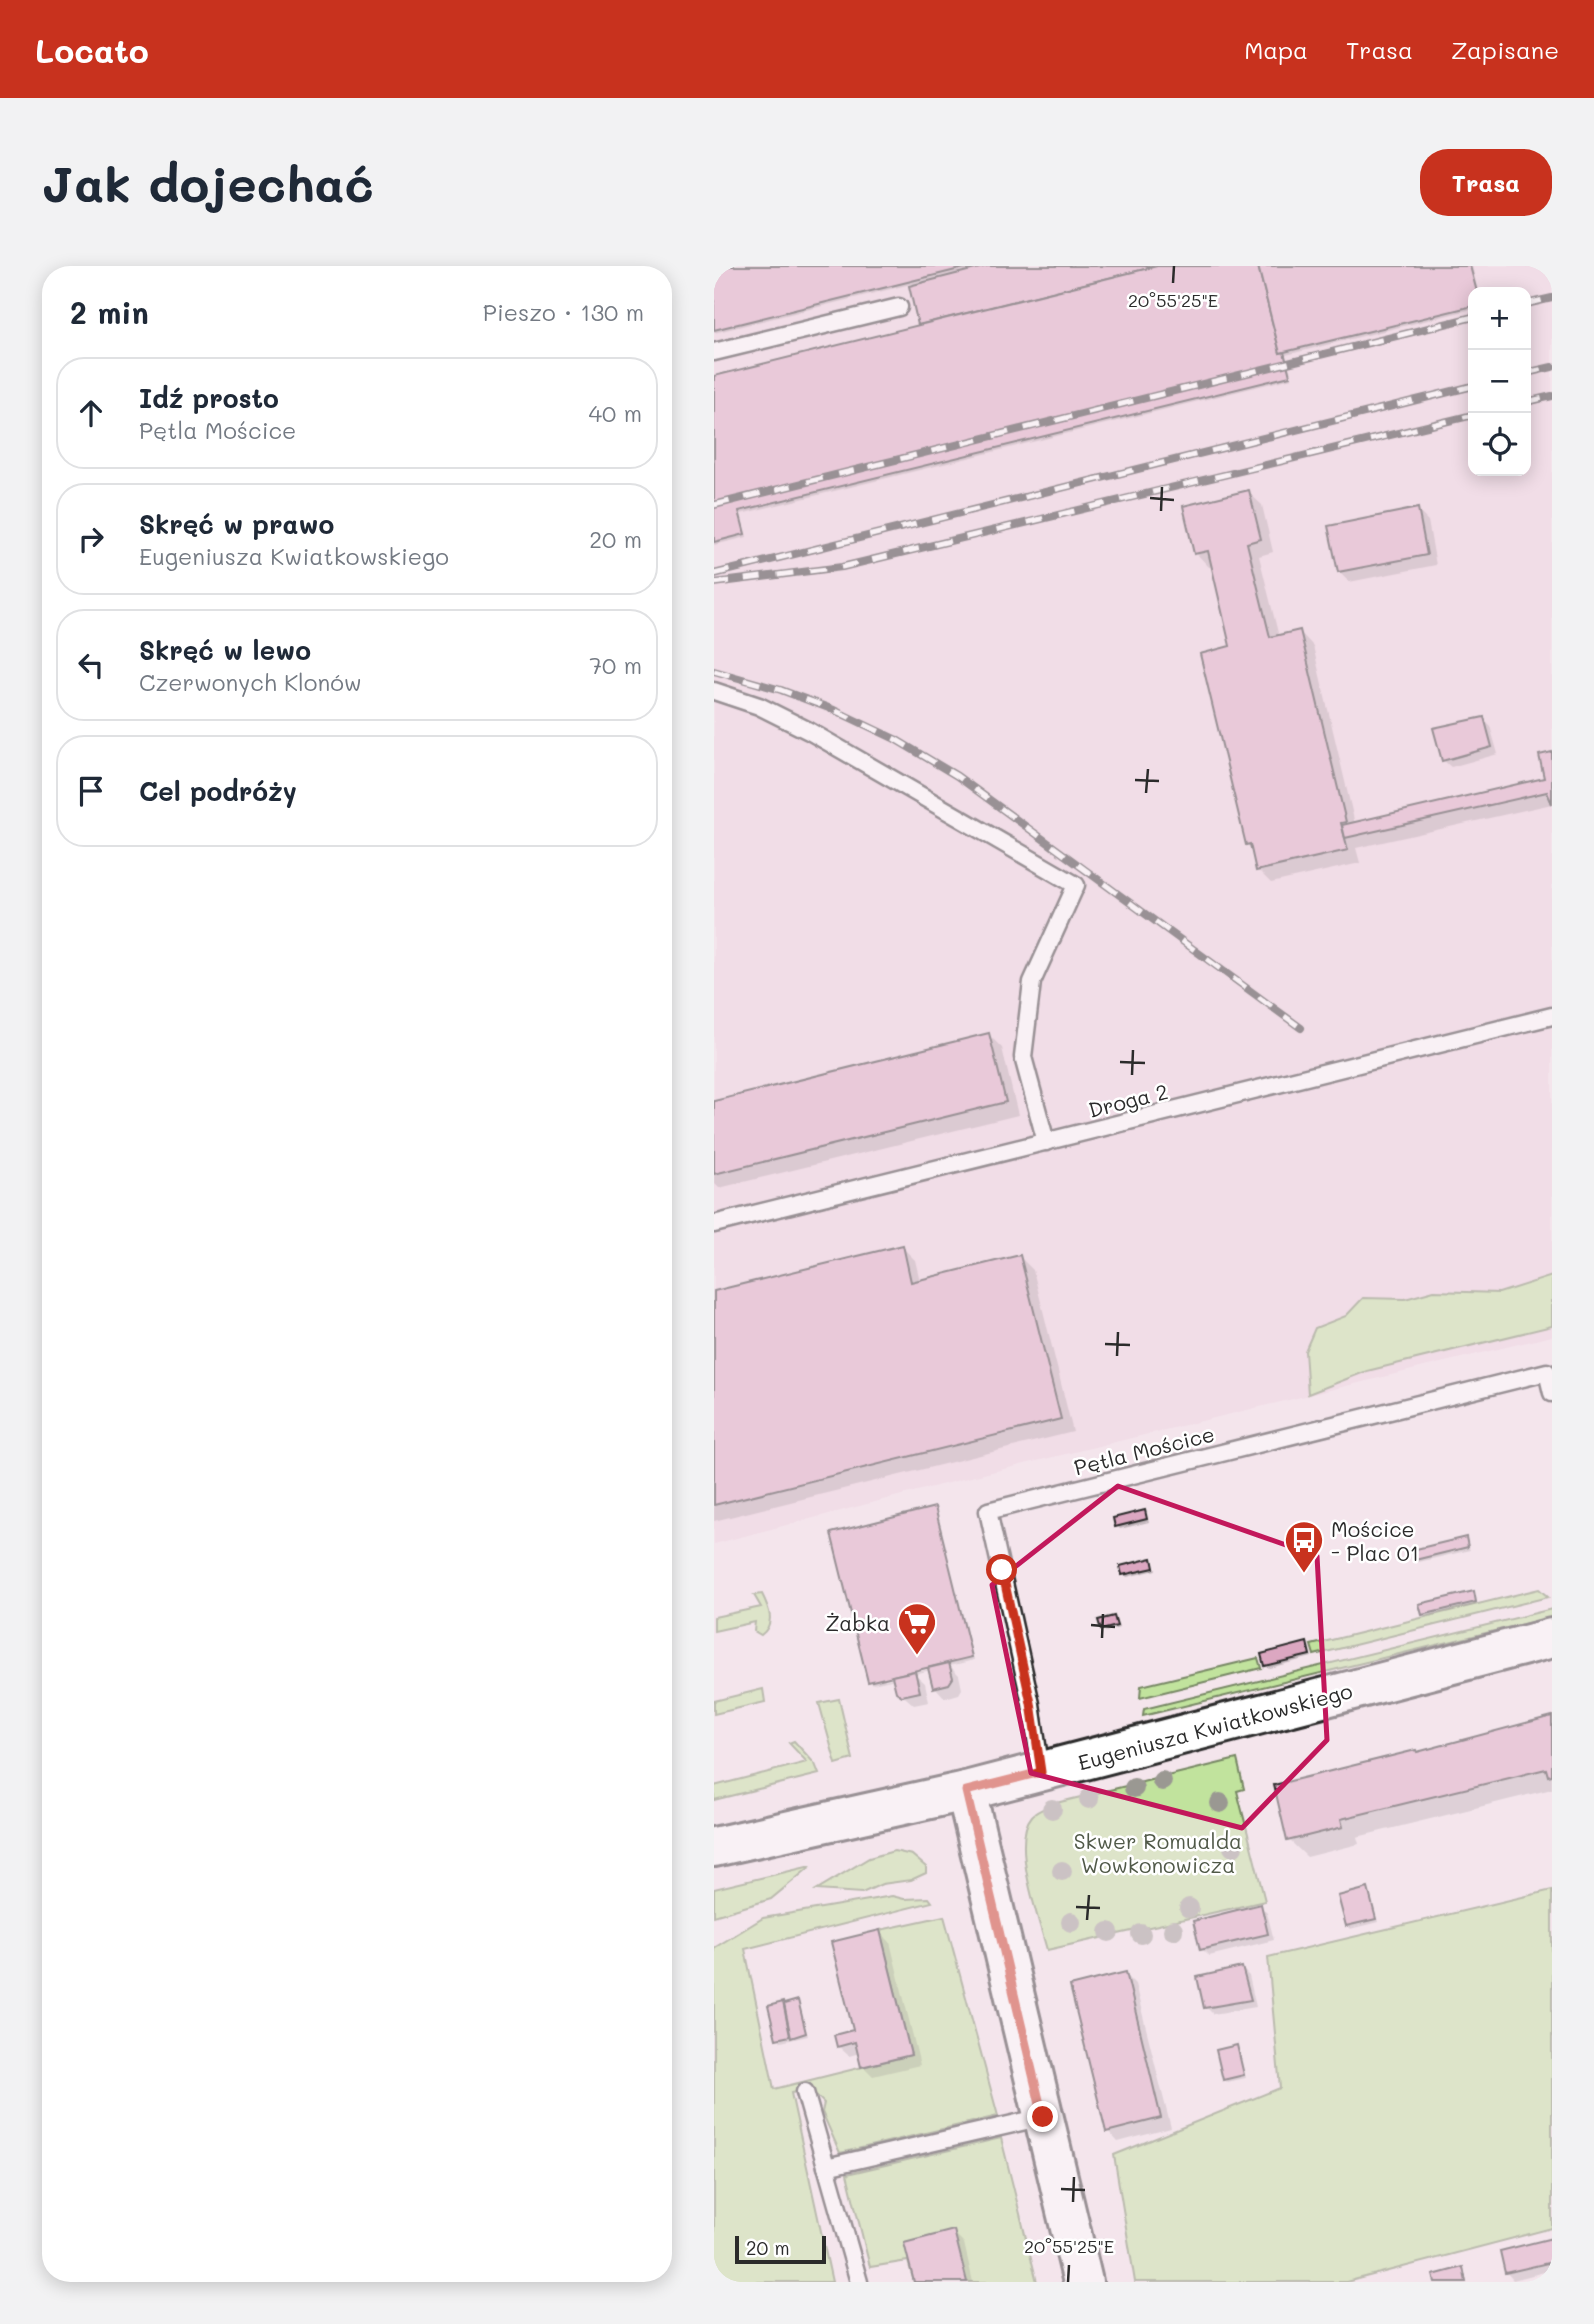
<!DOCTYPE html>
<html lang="pl">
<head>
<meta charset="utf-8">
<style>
  :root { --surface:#fff; --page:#f2f2f3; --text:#1f2937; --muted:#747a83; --line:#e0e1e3; --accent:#c8321e }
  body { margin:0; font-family:Mali,sans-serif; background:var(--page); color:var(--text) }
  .controls { position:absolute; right:21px; top:21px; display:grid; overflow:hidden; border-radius:14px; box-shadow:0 4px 18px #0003 }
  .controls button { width:63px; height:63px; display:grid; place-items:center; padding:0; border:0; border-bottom:2px solid var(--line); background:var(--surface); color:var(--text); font:35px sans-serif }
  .scale { position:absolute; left:21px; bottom:18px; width:91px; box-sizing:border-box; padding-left:7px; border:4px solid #2b2b2b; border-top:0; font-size:19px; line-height:24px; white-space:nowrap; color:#2b2b2b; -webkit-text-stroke:5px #fff; paint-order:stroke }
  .stop { position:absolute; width:21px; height:21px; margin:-16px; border:5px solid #c8321e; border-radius:50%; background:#fff }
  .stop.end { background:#c8321e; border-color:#fff; box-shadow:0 2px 7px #0008 }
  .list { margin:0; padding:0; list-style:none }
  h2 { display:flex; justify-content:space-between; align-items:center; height:91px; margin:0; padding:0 28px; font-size:30px }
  h2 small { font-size:23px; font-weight:400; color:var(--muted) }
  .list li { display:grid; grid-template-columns:46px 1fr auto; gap:21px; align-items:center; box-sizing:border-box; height:112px; margin:0 14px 14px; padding:0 14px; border:2px solid var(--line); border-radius:28px }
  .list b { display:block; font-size:26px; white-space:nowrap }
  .list p { margin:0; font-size:23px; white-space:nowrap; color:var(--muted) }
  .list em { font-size:23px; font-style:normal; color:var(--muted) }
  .icon { flex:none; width:38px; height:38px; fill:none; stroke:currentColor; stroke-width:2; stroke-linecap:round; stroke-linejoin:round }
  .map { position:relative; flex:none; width:838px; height:2016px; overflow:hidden; border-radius:28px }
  header { display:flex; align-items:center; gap:42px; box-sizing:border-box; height:98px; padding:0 35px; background:var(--accent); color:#fff }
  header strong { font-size:33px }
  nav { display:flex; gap:38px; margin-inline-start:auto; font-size:24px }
  .intro { display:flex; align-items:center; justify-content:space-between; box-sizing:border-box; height:168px; padding:0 42px }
  h1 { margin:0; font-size:49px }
  .button { padding:18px 32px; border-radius:28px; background:var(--accent); color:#fff; font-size:24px; font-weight:700 }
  main { display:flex; gap:42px; padding:0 42px }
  aside { flex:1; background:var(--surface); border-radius:28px; box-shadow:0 4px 18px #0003 }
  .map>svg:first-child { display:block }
  .built { fill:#edd2df; fill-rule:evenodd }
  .green { fill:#c1e39d; stroke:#768764; stroke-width:2 }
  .shadow { fill:#0003; fill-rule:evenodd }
  .building { fill:#dca7c1; stroke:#2b2b2b; stroke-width:2 }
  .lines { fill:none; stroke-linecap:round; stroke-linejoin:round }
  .service-casing { stroke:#2b2b2b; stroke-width:21 }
  .secondary-casing { stroke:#2b2b2b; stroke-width:44 }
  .service { stroke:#fff; stroke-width:16 }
  .secondary { stroke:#fff; stroke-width:38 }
  .rail-casing { stroke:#2b2b2b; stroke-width:8 }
  .rail { stroke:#fff; stroke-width:5; stroke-dasharray:16; stroke-linecap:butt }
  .tree { fill:#9a9892 }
  .route { stroke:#c8321e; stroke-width:9 }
  .marked { fill:none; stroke:#c2185b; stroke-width:5; stroke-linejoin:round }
  .ticks { fill:none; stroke:#2b2b2b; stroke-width:2.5 }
  .labels { text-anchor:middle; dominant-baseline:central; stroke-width:5; stroke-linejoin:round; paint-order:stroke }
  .street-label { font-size:21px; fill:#2b2b2b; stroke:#fff }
  .poi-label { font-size:21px; fill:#2b2b2b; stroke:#fff; text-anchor:start }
  .park-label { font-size:21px; fill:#505948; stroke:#fff }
  .ticks-label { font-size:18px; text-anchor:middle; fill:#2b2b2b; stroke:#fff; stroke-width:5; stroke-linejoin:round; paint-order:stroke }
</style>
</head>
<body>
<header>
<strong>Locato</strong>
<nav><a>Mapa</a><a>Trasa</a><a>Zapisane</a></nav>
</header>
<div class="intro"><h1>Jak dojechać</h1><a class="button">Trasa</a></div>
<main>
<aside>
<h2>2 min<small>Pieszo · 130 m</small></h2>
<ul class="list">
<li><svg class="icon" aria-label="ahead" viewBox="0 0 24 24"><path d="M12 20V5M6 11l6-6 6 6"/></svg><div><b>Idź prosto</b><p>Pętla Mościce</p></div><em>40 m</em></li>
<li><svg class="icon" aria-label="right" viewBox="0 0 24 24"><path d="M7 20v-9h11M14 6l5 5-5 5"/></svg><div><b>Skręć w prawo</b><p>Eugeniusza Kwiatkowskiego</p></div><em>20 m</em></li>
<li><svg class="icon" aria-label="left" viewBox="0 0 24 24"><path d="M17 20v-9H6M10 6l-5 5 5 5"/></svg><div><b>Skręć w lewo</b><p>Czerwonych Klonów</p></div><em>70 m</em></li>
<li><svg class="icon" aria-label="arrive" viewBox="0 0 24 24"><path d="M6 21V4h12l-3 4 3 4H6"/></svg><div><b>Cel podróży</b></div></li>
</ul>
</aside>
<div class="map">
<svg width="838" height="2016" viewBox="0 0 838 2016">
  <rect width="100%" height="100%" fill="#f4e5ec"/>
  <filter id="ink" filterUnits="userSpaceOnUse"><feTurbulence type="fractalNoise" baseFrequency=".0143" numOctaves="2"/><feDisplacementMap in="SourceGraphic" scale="14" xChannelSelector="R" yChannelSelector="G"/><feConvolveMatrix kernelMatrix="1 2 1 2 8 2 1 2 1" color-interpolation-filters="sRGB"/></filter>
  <g filter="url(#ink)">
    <path class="built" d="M0 0H838V1070L253 1212 0 1278ZM759 26H812V205H759Z"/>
    <g class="green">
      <path d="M838 1010V1060L653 1105 594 1128 591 1085 601 1062 632 1050 649 1032 691 1033 720 1025 785 1027Z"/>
      <path d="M825 1323 834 1331 600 1389 597 1379Z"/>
      <path d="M48 1328C55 1342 62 1358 47 1369L40 1365 41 1356 0 1365V1351L47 1341 40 1329Z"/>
      <path d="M838 1343V1351L429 1450 430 1443Z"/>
      <path d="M544 1392 547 1402 426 1432 427 1420Z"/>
      <path d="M49 1423 51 1436 0 1448V1435Z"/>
      <path d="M125 1433 139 1493 122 1498 105 1437Z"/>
      <path d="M80 1475 101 1498 105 1508 0 1534V1520L93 1496 75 1477Z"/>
      <path d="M523 1493 530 1523 523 1525 551 1635 333 1684C325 1654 296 1575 318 1550 323 1544 334 1541 342 1537Z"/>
      <path d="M180 1585 198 1589 212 1601V1607L197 1614 168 1618 148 1627 102 1624 155 1592Z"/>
      <path d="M97 1600 57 1633 0 1650V1623Z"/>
      <path d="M838 1624V1962L632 2016H421L400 1889 566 1822 554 1691Z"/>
      <path d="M178 1630 190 1633 215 1632 218 1636 31 1683 60 1823 197 1789 166 1664 230 1650 284 1850 126 1887 108 1846 110 1837 97 1824 77 1827 118 2016H0V1682L49 1652Z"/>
      <path d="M287 1872 323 2016H200L194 1995 156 2001 133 1908Z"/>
    </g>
    <g class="shadow">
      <path d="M0 0H758L764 26H759V43L572 89 578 112 27 248 33 271 0 279V111L206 60 197 18 0 67Z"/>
      <path d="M534 226 548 239 559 286 545 290 565 371 586 366 599 380 641 558 832 514 827 491 838 488V538L642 582 646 597 557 617 544 604 539 584 533 578 519 381 499 300 495 301 482 287Z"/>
      <path d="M703 244 714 255 722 299 635 316 625 306Z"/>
      <path d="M769 453 776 460 784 488 737 501 730 495 721 463Z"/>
      <path d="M275 769 288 782 304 849 5 922 0 917V837Z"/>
      <path d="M188 981 201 994 206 1015 306 991 319 1004 359 1166 0 1255V1027Z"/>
      <path d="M221 1243 260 1394 236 1400 245 1409 248 1423 245 1428 231 1432 221 1421 216 1404 201 1408 211 1417 215 1436 200 1439 184 1425 181 1413 159 1418 156 1415ZM216 1399V1403L171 1414 170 1411Z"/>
      <path d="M430 1246 435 1256 406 1263 403 1260Z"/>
      <path d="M751 1273 756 1284 705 1296 702 1293Z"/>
      <path d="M437 1294 442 1304 413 1311 410 1308Z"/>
      <path d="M759 1327 764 1339 712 1351 709 1348Z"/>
      <path d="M400 1352 405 1362 392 1366 388 1363Z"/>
      <path d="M592 1378 598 1391 555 1402 552 1399Z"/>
      <path d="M838 1452V1523L643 1571 645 1578 593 1591 575 1574 704 1488Z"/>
      <path d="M653 1624 664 1656 636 1663 633 1660Z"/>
      <path d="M546 1640 553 1647 560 1674 495 1690 488 1683Z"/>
      <path d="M166 1666 176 1676 206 1799 159 1810 149 1800 146 1787 135 1790 124 1780 141 1765Z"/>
      <path d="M528 1703 535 1710 542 1741 499 1748 492 1741Z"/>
      <path d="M411 1708 421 1718 457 1862 404 1876 394 1865Z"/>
      <path d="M83 1736 94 1770 67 1776 56 1741Z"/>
      <path d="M522 1781 532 1812 513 1816 510 1813Z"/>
      <path d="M239 1966 250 1977 259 2016H202Z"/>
      <path d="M838 1974V2004L799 2014 793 2007 788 1986Z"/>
    </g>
    <g class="building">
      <path d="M0 0H258L0 64Z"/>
      <path d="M273 0H443L204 59 195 20Z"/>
      <path d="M443 0H544L566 87 570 86 576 110 25 245 31 268 0 276V110Z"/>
      <path d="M544 0H756L763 26H759V40L566 87Z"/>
      <path d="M535 224 547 273 533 277 556 371 586 364 632 556 627 557 634 584 542 605 536 578 532 579 486 388 516 380 494 285 480 288 469 240Z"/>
      <path d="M704 242 713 289 624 306 614 260Z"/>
      <path d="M770 451 778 481 728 495 719 462Z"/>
      <path d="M838 486V538L833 526 631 572 628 559 830 512 825 489Z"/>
      <path d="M275 767 292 836 0 908V835Z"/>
      <path d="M189 979 197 1016 306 989 347 1153 0 1239V1025Z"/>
      <path d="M221 1241 258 1391 154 1416 117 1267Z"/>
      <path d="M431 1244 433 1253 401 1261 399 1252Z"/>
      <path d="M752 1271 754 1281 701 1294 698 1284Z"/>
      <path d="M438 1292 440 1302 408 1309 406 1300Z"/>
      <path d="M760 1325 762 1336 708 1349 705 1338Z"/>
      <path d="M400 1350 403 1360 387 1364 384 1354Z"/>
      <path d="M593 1376 596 1389 550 1400 547 1388Z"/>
      <path d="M235 1397 239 1412 235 1418 219 1422 214 1402Z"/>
      <path d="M201 1405 206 1426 188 1430 182 1426 178 1410Z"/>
      <path d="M838 1450V1509L834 1510 832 1503 627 1553 629 1561 573 1575 560 1519 702 1484 703 1486Z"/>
      <path d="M654 1622 662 1653 632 1660 624 1630Z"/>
      <path d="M547 1638 554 1668 486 1684 479 1655Z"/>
      <path d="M166 1664 197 1789 147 1801 141 1776 123 1781 120 1769 139 1764 117 1676Z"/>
      <path d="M528 1701 537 1734 490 1742 483 1711Z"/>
      <path d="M412 1706 447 1852 392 1866 356 1720Z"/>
      <path d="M84 1734 92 1767 77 1772 70 1738Z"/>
      <path d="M69 1736 76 1770 62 1773 54 1740Z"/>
      <path d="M523 1779 530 1809 509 1814 502 1784Z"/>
      <path d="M240 1964 253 2016H200L190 1977Z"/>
      <path d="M838 1972V1996L791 2007 786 1985Z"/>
      <path d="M749 2001 752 2016H721L719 2009Z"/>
    </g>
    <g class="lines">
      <g class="service-casing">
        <g id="service">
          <path d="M0 86 185 41"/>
          <path d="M0 425 45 440 95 465 362 619 318 716 309 791 332 876"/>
          <path d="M0 958 838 750"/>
          <path d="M327 1506 317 1438 274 1245 833 1106 838 1127"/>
          <path d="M91 1826 145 2016"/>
          <path d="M112 1901 329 1851"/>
        </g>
      </g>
      <g class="secondary-casing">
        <g id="secondary">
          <path d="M252 1525 369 2016"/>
          <path d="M0 1581 252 1525 838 1372"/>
        </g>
      </g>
      <use href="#service" class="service"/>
      <use href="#secondary" class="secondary"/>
      <g class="rail-casing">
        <g id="rail">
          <path d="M812 38 838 32"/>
          <path d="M812 107 838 101"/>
          <path d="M812 136 838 130"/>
          <path d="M0 239 759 51"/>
          <path d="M0 308 759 120"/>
          <path d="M0 317 128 301 759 149"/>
          <path d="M0 405 67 424 120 444 181 473 243 510 587 762"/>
        </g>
      </g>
      <use href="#rail" class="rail"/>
    </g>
    <g class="tree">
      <circle cx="448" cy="1515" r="10"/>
      <circle cx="420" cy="1522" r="10"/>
      <circle cx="375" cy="1533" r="10"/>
      <circle cx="506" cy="1537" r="10"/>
      <circle cx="338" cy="1543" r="10"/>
      <circle cx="519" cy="1581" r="10"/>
      <circle cx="348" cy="1605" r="10"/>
      <circle cx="475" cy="1642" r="10"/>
      <circle cx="357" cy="1656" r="10"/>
      <circle cx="459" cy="1664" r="10"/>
      <circle cx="395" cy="1666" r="10"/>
      <circle cx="427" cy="1668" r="10"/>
    </g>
  </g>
  <g class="lines" filter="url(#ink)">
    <path class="route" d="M288 1304 317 1437 327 1506 252 1525 329 1851"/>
  </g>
  <path d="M0 0H838V2016H0ZM404 1220 603 1290 613 1474 528 1562 317 1507 278 1319Z" fill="#f4e5ec" fill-opacity=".55" fill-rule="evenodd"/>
  <path class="marked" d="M404 1220 603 1290 613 1474 528 1562 317 1507 278 1319Z"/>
  <path class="ticks" d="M459 17 460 0M436 232 460 234M447 245 448 221M421 514 445 515M432 527 434 503M406 796 431 797M418 809 419 784M391 1078 416 1079M403 1090 404 1066M377 1359 401 1361M388 1372 389 1348M362 1641 386 1642M373 1654 375 1629M347 1923 371 1924M359 1936 360 1911M354 2016 355 1999"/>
  <defs>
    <g id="bus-pin" transform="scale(2.0125)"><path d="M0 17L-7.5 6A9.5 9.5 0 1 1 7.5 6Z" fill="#c8321e" stroke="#fff"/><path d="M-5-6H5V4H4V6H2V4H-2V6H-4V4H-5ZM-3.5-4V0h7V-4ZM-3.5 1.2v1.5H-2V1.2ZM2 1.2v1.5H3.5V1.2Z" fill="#fff"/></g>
    <g id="supermarket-pin" transform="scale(2.0125)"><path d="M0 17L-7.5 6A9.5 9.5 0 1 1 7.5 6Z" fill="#c8321e" stroke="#fff"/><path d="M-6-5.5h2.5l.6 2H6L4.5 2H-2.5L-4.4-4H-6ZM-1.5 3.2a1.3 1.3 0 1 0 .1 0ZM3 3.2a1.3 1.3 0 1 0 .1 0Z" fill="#fff"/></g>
  </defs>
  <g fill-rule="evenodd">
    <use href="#bus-pin" x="590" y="1274"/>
    <use href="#supermarket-pin" x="203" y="1356"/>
  </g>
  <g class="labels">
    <g class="street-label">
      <text transform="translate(414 834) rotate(-14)">Droga 2</text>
      <text transform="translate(430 1184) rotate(-14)">Pętla Mościce</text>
      <text transform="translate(501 1460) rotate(-15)">Eugeniusza Kwiatkowskiego</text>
    </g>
    <g class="poi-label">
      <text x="617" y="1262">Mościce<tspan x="617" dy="24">- Plac 01</tspan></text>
      <text x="176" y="1356" text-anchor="end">Żabka</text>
    </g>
    <g class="park-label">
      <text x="444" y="1574">Skwer Romualda<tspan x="444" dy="24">Wowkonowicza</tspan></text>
    </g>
  </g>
  <g class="ticks-label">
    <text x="459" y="41">20°55'25"E</text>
    <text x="355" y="1987">20°55'25"E</text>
  </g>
</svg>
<div class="controls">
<button>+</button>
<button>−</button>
<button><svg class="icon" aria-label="locate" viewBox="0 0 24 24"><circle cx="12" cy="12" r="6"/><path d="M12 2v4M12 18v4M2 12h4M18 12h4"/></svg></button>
</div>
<div class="scale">20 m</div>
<div class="stop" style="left:288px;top:1304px"></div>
<div class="stop end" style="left:329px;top:1851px"></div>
</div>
</main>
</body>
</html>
